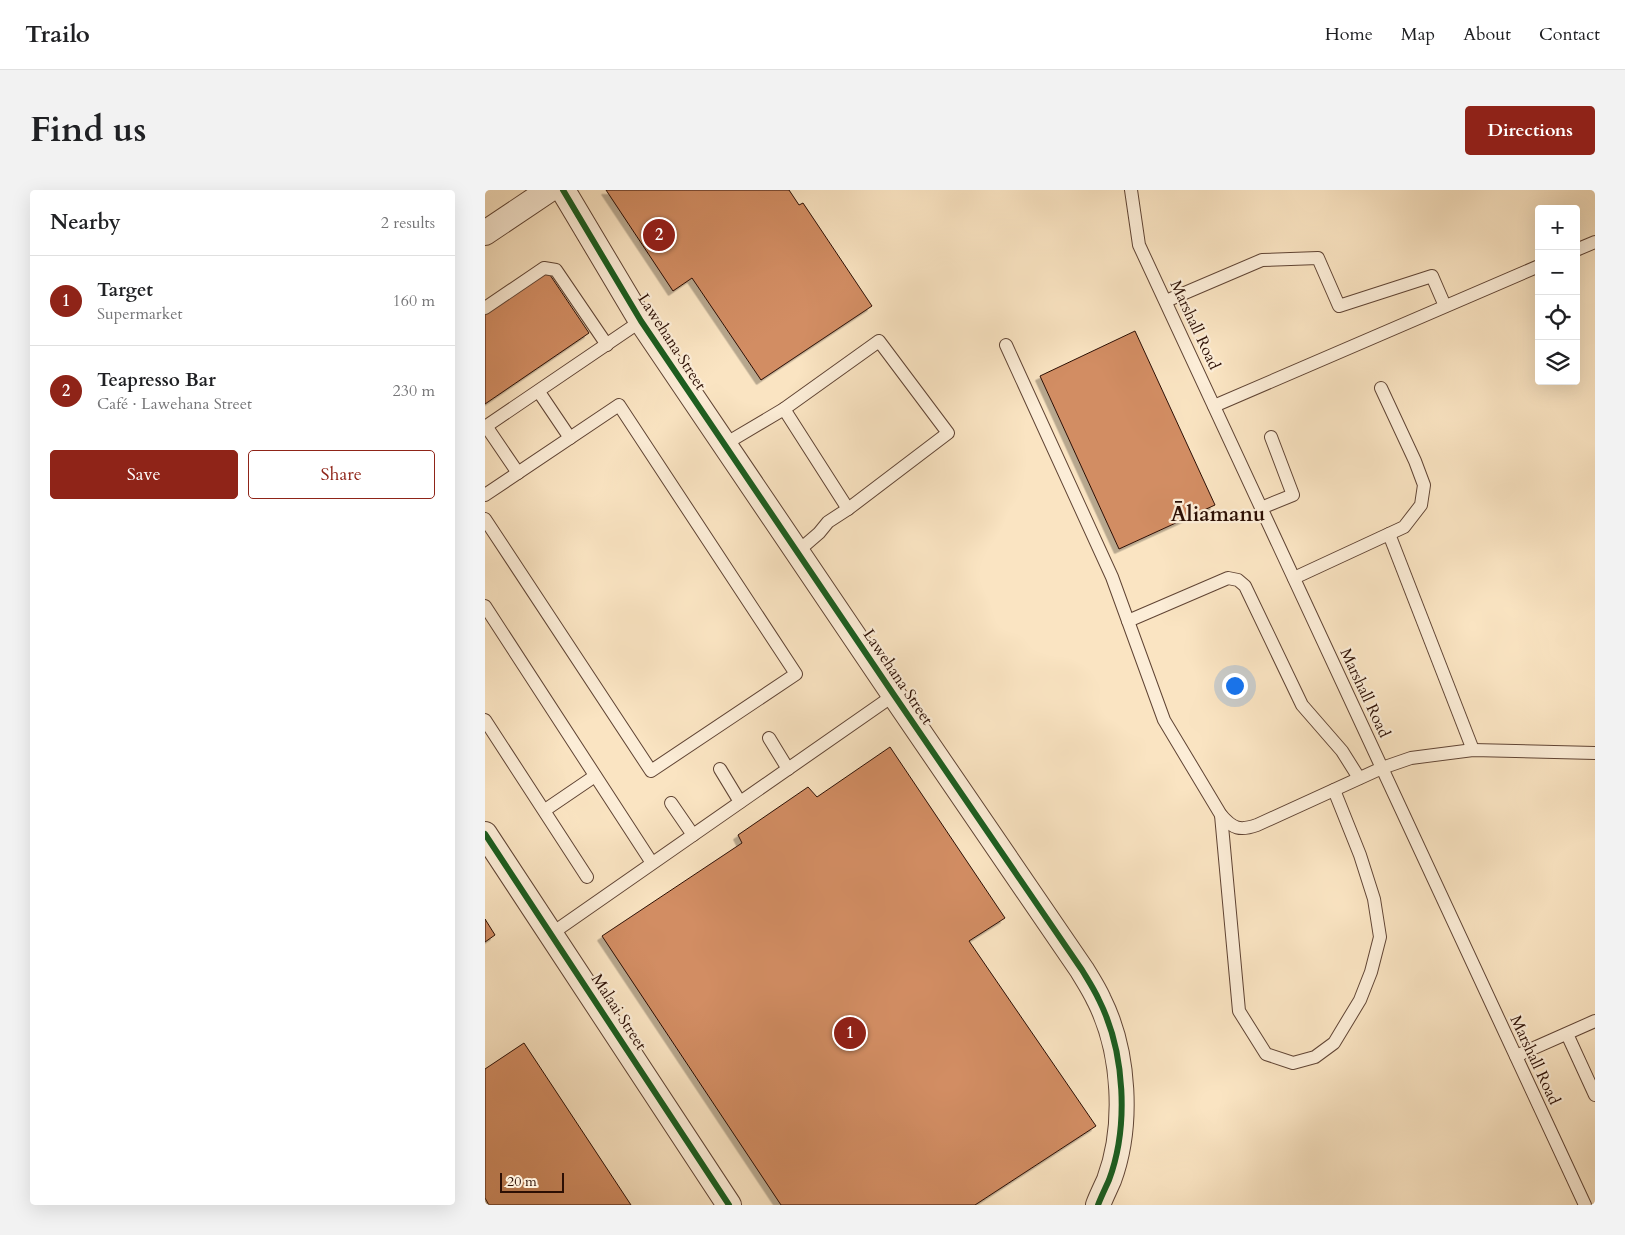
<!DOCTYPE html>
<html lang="en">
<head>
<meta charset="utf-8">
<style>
  :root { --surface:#fff; --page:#f2f2f2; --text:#202124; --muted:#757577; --line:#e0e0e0; --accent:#8f2418 }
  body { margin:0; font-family:Cardo,serif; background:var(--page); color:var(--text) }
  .controls { position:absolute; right:15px; top:15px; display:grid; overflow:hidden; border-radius:5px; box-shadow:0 5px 20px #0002 }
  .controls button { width:45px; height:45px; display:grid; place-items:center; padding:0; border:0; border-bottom:1px solid var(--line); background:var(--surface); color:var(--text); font:25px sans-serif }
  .scale { position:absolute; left:15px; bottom:12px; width:64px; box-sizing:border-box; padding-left:5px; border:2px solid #2c0f04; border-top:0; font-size:14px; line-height:18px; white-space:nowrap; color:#2c0f04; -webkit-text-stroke:4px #fcedd7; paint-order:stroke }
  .you { position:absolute; left:749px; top:495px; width:18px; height:18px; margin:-12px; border:4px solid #fff; border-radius:50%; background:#1a73e8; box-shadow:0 0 0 8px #1a73e833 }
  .badge { display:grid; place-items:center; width:32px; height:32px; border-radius:50%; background:var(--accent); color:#fff; font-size:16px; font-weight:700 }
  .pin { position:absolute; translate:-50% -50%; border:2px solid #fff; box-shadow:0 1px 5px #0006 }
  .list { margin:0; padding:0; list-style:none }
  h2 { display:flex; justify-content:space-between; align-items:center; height:65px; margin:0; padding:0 20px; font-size:21px }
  h2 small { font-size:16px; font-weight:400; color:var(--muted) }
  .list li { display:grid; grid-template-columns:32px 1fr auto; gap:15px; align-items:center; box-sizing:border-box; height:90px; padding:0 20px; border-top:1px solid var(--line) }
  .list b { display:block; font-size:19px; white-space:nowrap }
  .list p { margin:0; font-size:16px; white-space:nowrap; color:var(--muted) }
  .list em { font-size:16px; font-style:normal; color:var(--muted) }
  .actions { display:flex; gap:10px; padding:15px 20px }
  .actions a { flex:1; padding:11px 0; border:1px solid var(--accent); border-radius:5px; text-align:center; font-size:18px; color:var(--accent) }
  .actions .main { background:var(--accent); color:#fff }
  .icon { flex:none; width:28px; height:28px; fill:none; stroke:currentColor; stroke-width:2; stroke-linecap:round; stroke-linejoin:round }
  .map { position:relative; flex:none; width:1110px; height:1015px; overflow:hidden; border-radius:5px }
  header { display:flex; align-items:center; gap:30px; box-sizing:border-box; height:70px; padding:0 25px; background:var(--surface); border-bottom:1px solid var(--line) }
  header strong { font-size:24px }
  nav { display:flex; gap:28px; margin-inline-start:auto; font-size:18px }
  .intro { display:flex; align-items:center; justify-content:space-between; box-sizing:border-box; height:120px; padding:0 30px }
  h1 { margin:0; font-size:35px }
  .button { padding:12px 22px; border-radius:5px; background:var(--accent); color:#fff; font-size:18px; font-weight:700 }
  main { display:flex; gap:30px; padding:0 30px }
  aside { flex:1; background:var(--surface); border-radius:5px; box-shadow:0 5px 20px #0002 }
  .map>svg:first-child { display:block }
  .building { fill:#d28d64; stroke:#2c0f04; filter:url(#shadow) }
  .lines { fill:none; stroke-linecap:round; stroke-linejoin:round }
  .lane-casing { stroke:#604434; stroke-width:14 }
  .street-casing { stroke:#604434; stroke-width:26 }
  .lane { stroke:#fcedd7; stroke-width:12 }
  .street { stroke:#fcedd7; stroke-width:24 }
  .cycleway-casing { stroke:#fcedd7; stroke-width:9 }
  .cycleway { stroke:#1b5e20; stroke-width:6 }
  .labels { text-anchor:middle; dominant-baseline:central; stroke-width:4.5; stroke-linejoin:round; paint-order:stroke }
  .street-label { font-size:16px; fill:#2c0f04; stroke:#fcedd7 }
  .district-label { font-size:21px; font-weight:bold; fill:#2c0f04; stroke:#fcedd7 }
</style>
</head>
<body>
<header>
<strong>Trailo</strong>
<nav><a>Home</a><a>Map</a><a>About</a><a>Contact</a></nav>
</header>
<div class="intro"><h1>Find us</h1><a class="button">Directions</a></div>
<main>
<aside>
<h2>Nearby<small>2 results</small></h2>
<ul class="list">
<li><span class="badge">1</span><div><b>Target</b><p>Supermarket</p></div><em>160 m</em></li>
<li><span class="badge">2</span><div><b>Teapresso Bar</b><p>Café · Lawehana Street</p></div><em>230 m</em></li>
</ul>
<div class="actions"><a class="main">Save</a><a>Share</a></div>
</aside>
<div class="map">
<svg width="1110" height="1015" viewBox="0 0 1110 1015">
  <defs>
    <filter id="shadow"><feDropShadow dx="-4.5" dy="4.5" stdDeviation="0" flood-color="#0004"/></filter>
  </defs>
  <rect width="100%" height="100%" fill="#fae4c2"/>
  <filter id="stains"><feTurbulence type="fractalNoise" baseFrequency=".004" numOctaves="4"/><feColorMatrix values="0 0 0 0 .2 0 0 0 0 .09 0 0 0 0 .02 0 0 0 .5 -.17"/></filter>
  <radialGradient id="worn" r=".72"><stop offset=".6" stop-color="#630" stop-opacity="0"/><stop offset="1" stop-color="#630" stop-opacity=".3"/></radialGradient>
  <g class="building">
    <path d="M121 0H304L314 15 318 13 387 116 276 190 207 88 188 101Z"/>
    <path d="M61 79 104 143 0 214V120Z"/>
    <path d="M650 141 730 315 634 359 555 186Z"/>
    <path d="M405 557 520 728 484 751 611 936 490 1015H296L117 746 257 653 253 645 323 597 332 607Z"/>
    <path d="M0 729 10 745 0 752Z"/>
    <path d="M39 853 146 1015H4L0 1008V879Z"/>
  </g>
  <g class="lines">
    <g class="lane-casing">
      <g id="lane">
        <path d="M646 0 654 55 1100 1015"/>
        <path d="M1091 60 1110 52"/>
        <path d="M681 111 777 70 833 68 854 116 947 86 960 116"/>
        <path d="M0 118 59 78 71 80 122 155"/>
        <path d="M521 155 627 387 679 530 736 625C748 639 755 641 772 635L897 578 926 568 988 560 1110 563"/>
        <path d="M54 202 85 248"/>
        <path d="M729 216 1054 76"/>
        <path d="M299 219 363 319"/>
        <path d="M1 236 33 283"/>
        <path d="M0 237 156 131"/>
        <path d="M240 254 299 219 394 151 463 243 363 319 343 332 334 343 312 362"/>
        <path d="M0 305 134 215 311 484 166 581 0 329"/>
        <path d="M776 318 808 305 786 247"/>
        <path d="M904 344 988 560"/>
        <path d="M809 388 919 337 936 315 939 295 930 271 896 198"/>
        <path d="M0 416 167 673"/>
        <path d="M643 431 743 388 753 390 760 396 817 515 857 561 874 588"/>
        <path d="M0 530 102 687"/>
        <path d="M284 548 303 579"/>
        <path d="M235 579 255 612"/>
        <path d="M186 613 208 645"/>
        <path d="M60 620 110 586"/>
        <path d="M736 625 754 821 781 864 808 873 830 867 849 853 875 810 886 782 895 747 889 709 875 665 849 600"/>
        <path d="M66 744 409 505"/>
        <path d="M1082 844 1110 905"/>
        <path d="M1031 866 1110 831"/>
      </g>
    </g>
    <g class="street-casing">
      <g id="street">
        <path d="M78 0 156 131 409 505 597 780C603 790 609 799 614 810 640 862 644 936 624 990 620 999 616 1007 613 1015"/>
        <path d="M0 43 64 0"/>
        <path d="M0 644 244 1015"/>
      </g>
    </g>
    <use href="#lane" class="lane"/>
    <use href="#street" class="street"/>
    <g class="cycleway-casing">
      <g id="cycleway">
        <path d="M78 0 156 131 409 505 597 780C603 790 609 799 614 810 640 862 644 936 624 990 620 999 616 1007 613 1015"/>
        <path d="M0 644 244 1015"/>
      </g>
    </g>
    <use href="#cycleway" class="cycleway"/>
  </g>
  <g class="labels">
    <g class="street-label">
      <text transform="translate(710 135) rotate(65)">Marshall Road</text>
      <text transform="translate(187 152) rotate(57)">Lawehana Street</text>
      <text transform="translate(413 487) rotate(56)">Lawehana Street</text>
      <text transform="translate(880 503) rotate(65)">Marshall Road</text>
      <text transform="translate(134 822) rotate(57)">Malaai Street</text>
      <text transform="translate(1050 870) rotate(65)">Marshall Road</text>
    </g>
    <g class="district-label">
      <text x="733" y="324">Āliamanu</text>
    </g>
  </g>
  <rect width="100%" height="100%" filter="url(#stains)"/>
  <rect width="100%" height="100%" fill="url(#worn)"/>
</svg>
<div class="controls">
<button>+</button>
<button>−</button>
<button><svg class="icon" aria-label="locate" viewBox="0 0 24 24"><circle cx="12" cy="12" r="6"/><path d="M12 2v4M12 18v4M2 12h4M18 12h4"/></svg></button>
<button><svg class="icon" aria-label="layers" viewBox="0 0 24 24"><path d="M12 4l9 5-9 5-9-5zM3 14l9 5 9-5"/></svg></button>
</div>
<div class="scale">20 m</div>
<div class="you"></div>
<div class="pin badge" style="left:365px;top:843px">1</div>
<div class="pin badge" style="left:174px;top:45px">2</div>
</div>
</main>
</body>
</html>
